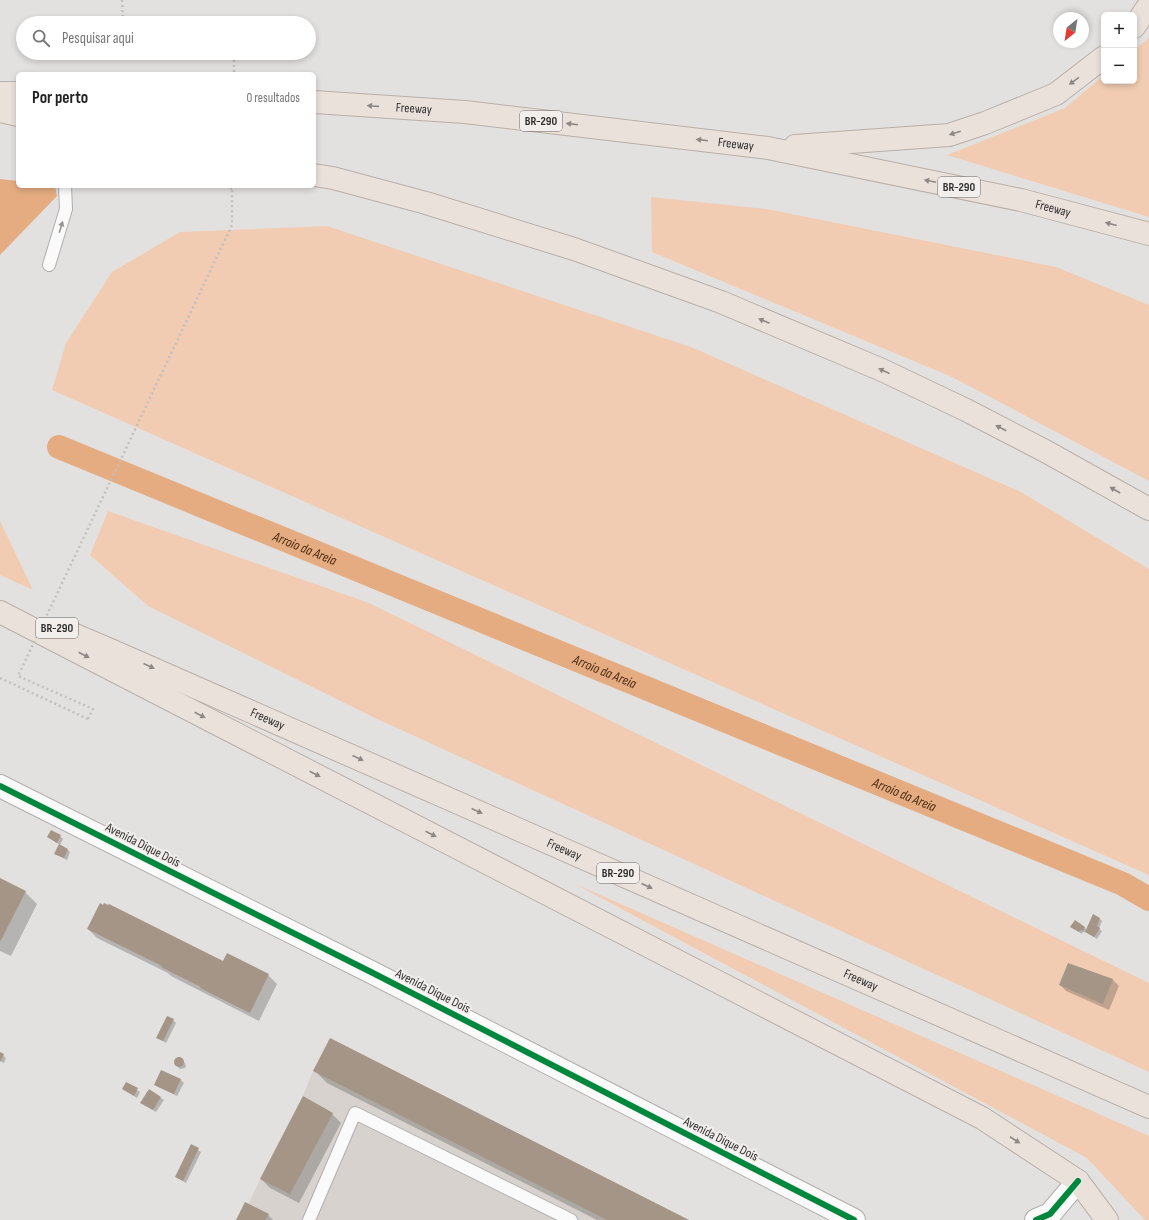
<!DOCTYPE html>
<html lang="pt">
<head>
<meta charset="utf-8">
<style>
  :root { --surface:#fff; --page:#f6f6f6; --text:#222; --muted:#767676; --line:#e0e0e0 }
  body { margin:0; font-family:"Sofia Sans Condensed",sans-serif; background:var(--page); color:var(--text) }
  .controls { position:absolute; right:12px; top:12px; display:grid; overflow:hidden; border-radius:6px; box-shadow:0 2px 6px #0003 }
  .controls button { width:36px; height:36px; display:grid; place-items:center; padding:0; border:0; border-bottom:1px solid var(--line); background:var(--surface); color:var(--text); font:20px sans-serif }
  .compass { position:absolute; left:1053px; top:12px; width:36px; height:36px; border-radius:50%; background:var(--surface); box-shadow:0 2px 6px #0003; rotate:210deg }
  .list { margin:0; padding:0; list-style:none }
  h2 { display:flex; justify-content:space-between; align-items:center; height:52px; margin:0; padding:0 16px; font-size:17px }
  h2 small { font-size:13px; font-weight:400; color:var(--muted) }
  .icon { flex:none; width:22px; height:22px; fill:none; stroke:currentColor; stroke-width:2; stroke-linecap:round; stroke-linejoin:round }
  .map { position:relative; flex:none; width:1149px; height:1220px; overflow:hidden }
  .search { position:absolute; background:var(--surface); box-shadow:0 2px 6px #0003; left:16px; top:16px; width:300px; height:44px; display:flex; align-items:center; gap:10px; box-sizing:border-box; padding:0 14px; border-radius:22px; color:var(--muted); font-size:15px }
  .panel { position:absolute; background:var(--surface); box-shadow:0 2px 6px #0003; left:16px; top:72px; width:300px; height:116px; border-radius:6px }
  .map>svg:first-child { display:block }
  .built { fill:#d7d2ce }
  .green { fill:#f1ccb2 }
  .water { fill:#e5ac82 }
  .shadow { fill:#0003 }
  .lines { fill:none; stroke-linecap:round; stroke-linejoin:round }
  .canal { stroke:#e5ac82; stroke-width:24 }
  .building { fill:#a49586 }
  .service-casing { stroke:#b0aeae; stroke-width:14 }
  .minor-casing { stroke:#b0aeae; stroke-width:24 }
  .motorway-casing { stroke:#b9afa7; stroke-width:24 }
  .path { stroke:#c1c0bf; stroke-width:2.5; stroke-dasharray:2 3; stroke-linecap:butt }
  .service { stroke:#fbfafa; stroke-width:12 }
  .minor { stroke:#fbfafa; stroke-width:22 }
  .motorway { stroke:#eae1db; stroke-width:22 }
  .path-bridge { stroke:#c1c0bf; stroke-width:2.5; stroke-dasharray:2 3; stroke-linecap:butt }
  .cycleway-casing { stroke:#f2eeec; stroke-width:8 }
  .cycleway { stroke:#00873e; stroke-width:6 }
  .oneway { fill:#8e8885 }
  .oneway2 { fill:#969594 }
  .labels { text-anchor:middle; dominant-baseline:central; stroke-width:4; stroke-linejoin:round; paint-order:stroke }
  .shield { fill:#f2eeec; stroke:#6b6968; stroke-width:1 }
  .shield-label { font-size:12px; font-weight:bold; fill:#31302f }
  .street-label { font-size:13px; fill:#31302f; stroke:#f2eeec }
  .water-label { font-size:14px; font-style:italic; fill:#4c2c12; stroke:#f2eeec }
</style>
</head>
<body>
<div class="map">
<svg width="1149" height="1220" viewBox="0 0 1149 1220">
  <rect width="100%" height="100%" fill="#e3e1e0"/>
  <path class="built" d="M330 1038 689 1220H241L260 1179 303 1096 313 1071Z"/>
  <g class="green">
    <path d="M1149 38V217L947 155 1065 108 1104 75V81H1134V50Z"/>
    <path d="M651 197 767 209 1056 267 1149 305V481L952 377 652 252Z"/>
    <path d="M327 226 691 347 1021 492 1149 569V875L52 390 66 343 112 272 180 232Z"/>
    <path d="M108 511 369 603 1149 983V1072L375 718 148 606 90 555Z"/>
    <path d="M0 521 33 590 0 575Z"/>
    <path d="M573 883 1149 1136V1220H1145L1087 1158Z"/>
  </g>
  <path class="water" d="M0 179 18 181V186H55L57 196 0 255Z"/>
  <g class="shadow">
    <path d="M60 836 63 839 60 845 48 837Z"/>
    <path d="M68 850 70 852 67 860 55 854Z"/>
    <path d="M0 880 25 892 37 904 11 956 0 951Z"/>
    <path d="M1100 919 1102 921 1099 929 1102 931 1097 939 1086 932H1083L1082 934 1071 927H1084L1087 930Z"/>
    <path d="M88 929 224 962 268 975 277 984 259 1021 171 976 168 973 97 938Z"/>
    <path d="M1069 964 1113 980 1119 986 1109 1010 1066 991 1060 985Z"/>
    <path d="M173 1020 176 1023 166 1043 158 1038Z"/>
    <path d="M0 1053 6 1058 4 1063 0 1061Z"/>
    <path d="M180 1058 185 1063 186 1066 185 1068 180 1069 175 1064 176 1059Z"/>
    <path d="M162 1071 181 1080 184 1083 177 1096 158 1087 156 1084Z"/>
    <path d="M315 1071 687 1220H597L327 1083Z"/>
    <path d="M126 1083 140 1092 137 1098 123 1089Z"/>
    <path d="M149 1090 164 1100 156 1112 144 1105Z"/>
    <path d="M332 1114 341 1123 299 1203 270 1188 261 1179Z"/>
    <path d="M191 1146 201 1152 186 1183 176 1177Z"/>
    <path d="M268 1215 273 1220H237Z"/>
  </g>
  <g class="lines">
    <path class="canal" id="s1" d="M59 447 1123 884 1149 899"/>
  </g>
  <g class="building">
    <path d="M51 830 61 835 57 843 47 837Z"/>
    <path d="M59 844 68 849 64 858 54 854Z"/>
    <path d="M0 878 26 891 0 942Z"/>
    <path d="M100 903 103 905 104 903 108 905 109 904 223 961 227 953 269 974 250 1013 200 988 201 987 161 967 162 966 87 929Z"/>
    <path d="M1093 914 1100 918 1097 926 1100 928 1094 937 1085 932Z"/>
    <path d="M1075 920 1085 927 1083 931 1081 930 1079 932 1070 927Z"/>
    <path d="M1068 963 1113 979 1103 1004 1059 985Z"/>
    <path d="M167 1016 174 1019 163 1041 156 1038Z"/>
    <path d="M330 1038 689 1220H607L313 1071Z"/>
    <path d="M0 1052 4 1054 0 1062Z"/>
    <circle cx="179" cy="1062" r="5"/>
    <path d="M161 1070 181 1079 174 1094 154 1085Z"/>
    <path d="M126 1082 138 1088 134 1096 122 1089Z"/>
    <path d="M149 1089 161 1097 153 1110 140 1103Z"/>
    <path d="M303 1096 333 1113 290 1194 260 1179Z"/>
    <path d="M191 1144 199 1148 183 1181 175 1177Z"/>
    <path d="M245 1202 269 1214 265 1220H236Z"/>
  </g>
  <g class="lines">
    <g class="service-casing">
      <g id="service">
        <path d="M49 265 66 209 65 186"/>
        <path d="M309 1220 355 1113 571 1220"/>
      </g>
    </g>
    <g class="minor-casing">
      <g id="minor">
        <path d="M0 786 371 972 854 1220"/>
        <path d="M1036 1220 1050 1214 1078 1181"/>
      </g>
    </g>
    <g class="motorway-casing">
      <g id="motorway">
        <path d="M1134 27 1149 5"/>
        <path d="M0 93H18"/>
        <path id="s2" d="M314 102 465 112 768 148 1021 200 1149 234"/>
        <path d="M0 111 18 115"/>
        <path d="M795 146 949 135 985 123 1056 94 1104 57"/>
        <path d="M314 175 333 178 426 203 574 249 721 302 882 370 966 410 1047 452 1149 509"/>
        <path d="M0 612 982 1118 1078 1181 1107 1220"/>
        <path id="s3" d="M66 631 113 651 1149 1107"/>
      </g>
    </g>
    <g class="path">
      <path d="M122 0 123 23"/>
      <path d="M166 53 148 54H234V74"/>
      <path d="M228 186V189L232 188"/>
      <path d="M0 678 88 719"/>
    </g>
    <use href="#service" class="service"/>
    <use href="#minor" class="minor"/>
    <use href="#motorway" class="motorway"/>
    <path class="path-bridge" d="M88 719 93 709 18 676 232 225V186"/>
    <g class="cycleway-casing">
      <g id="cycleway">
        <path d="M0 786 371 972 854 1220"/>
        <path d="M1036 1220 1050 1214 1078 1181"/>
      </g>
    </g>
    <use href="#cycleway" class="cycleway"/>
  </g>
  <defs><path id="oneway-solid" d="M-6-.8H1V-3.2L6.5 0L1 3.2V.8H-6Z"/></defs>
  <g class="oneway">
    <use href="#oneway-solid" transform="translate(1074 81) rotate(144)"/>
    <use href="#oneway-solid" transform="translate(373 106) rotate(-176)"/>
    <use href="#oneway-solid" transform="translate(572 124) rotate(-173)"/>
    <use href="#oneway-solid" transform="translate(955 133) rotate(162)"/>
    <use href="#oneway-solid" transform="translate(702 140) rotate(-173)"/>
    <use href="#oneway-solid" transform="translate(930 181) rotate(-168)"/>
    <use href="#oneway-solid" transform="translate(1111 224) rotate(-165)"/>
    <use href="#oneway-solid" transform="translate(764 321) rotate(-157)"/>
    <use href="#oneway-solid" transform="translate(884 371) rotate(-156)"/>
    <use href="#oneway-solid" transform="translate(1001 428) rotate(-153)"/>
    <use href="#oneway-solid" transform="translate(1115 490) rotate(-150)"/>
    <use href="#oneway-solid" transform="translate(84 655) rotate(27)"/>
    <use href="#oneway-solid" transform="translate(149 666) rotate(24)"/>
    <use href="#oneway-solid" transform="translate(200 715) rotate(27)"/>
    <use href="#oneway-solid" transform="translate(358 758) rotate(24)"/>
    <use href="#oneway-solid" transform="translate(315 774) rotate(27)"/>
    <use href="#oneway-solid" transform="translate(477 811) rotate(24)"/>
    <use href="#oneway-solid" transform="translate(431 834) rotate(27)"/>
    <use href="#oneway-solid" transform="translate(647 886) rotate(24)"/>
    <use href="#oneway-solid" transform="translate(1015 1140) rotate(33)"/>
  </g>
  <use class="oneway2" href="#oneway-solid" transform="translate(61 227) rotate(-73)"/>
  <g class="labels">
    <g class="shield">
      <rect x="520" y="111" width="42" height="20" rx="3"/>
      <rect x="938" y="177" width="42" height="20" rx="3"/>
      <rect x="36" y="618" width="42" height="20" rx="3"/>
      <rect x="597" y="863" width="42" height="20" rx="3"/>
    </g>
    <g class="shield-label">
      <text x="541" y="121">BR-290</text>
      <text x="959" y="187">BR-290</text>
      <text x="57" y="628">BR-290</text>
      <text x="618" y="873">BR-290</text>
    </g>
    <g class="street-label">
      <text stroke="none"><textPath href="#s2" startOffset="100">Freeway</textPath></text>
      <text stroke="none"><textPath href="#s2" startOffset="424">Freeway</textPath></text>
      <text stroke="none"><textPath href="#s2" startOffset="748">Freeway</textPath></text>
      <text stroke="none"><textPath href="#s3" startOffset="220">Freeway</textPath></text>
      <text transform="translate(143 845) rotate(27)">Avenida Dique Dois</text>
      <text stroke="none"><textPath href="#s3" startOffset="544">Freeway</textPath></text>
      <text stroke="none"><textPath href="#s3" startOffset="868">Freeway</textPath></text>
      <text transform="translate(433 991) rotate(27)">Avenida Dique Dois</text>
      <text transform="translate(721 1139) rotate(27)">Avenida Dique Dois</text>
    </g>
    <g class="water-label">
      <text stroke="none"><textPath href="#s1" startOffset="266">Arroio da Areia</textPath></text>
      <text stroke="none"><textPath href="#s1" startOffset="590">Arroio da Areia</textPath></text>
      <text stroke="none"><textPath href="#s1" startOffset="914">Arroio da Areia</textPath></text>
    </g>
  </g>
</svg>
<div class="controls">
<button>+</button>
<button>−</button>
</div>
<svg class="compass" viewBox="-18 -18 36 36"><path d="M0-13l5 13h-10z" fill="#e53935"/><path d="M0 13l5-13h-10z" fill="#767676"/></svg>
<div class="search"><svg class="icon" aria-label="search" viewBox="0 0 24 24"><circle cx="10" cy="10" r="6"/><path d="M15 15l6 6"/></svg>Pesquisar aqui</div>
<section class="panel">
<h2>Por perto<small>0 resultados</small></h2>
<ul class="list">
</ul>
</section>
</div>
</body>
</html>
